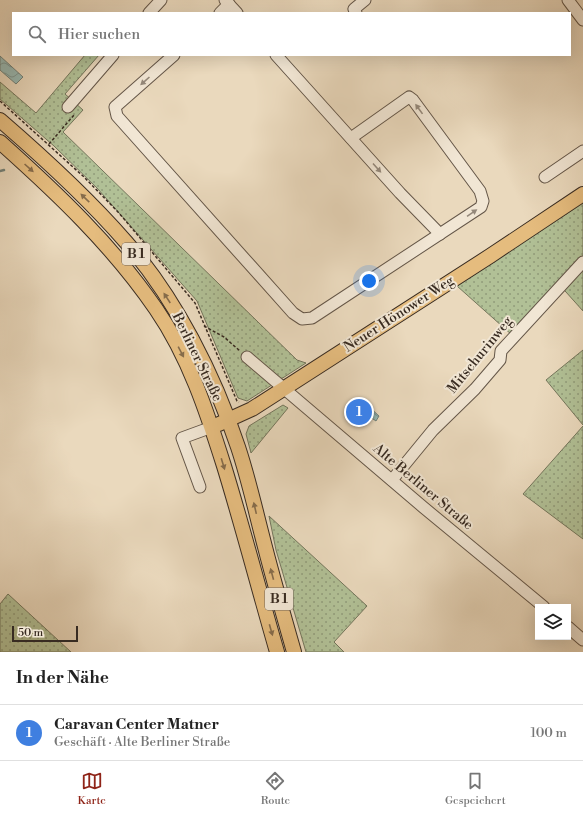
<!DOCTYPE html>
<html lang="de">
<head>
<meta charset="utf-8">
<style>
  :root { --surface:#fff; --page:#f2f2f2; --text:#222; --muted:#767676; --line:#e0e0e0; --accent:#8f2418 }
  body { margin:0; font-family:"Libre Bodoni",serif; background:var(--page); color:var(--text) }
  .controls { position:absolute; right:12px; bottom:12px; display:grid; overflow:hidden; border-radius:0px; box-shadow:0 4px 16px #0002 }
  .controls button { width:36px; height:36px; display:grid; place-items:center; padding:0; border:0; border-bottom:1px solid var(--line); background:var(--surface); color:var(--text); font:20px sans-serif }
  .scale { position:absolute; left:12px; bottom:10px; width:66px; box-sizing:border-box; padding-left:4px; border:2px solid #382b21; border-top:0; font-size:11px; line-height:14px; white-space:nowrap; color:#382b21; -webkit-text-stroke:3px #f1e6d4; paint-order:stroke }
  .you { position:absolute; left:369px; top:281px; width:14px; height:14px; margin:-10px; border:3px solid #fff; border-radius:50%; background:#1a73e8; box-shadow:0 0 0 6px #1a73e833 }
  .badge { display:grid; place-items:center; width:26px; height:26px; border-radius:50%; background:var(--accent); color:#fff; font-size:13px; font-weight:700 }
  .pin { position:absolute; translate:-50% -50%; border:2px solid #fff; box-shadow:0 1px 4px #0006 }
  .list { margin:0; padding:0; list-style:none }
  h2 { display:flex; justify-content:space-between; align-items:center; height:52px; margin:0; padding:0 16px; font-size:17px }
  h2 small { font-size:13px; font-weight:400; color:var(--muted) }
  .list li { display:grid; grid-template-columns:26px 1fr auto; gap:12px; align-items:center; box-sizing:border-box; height:56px; padding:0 16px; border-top:1px solid var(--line) }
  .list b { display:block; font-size:15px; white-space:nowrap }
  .list p { margin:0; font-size:13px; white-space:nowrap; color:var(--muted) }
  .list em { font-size:13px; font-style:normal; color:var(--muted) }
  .icon { flex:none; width:22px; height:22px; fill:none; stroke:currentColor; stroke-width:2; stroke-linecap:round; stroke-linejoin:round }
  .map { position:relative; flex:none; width:583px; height:652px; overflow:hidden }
  .search { position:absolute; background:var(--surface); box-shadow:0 4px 16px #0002; left:12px; right:12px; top:12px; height:44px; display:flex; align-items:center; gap:10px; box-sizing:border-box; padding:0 14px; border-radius:0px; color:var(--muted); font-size:15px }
  .sheet { height:108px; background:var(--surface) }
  nav { display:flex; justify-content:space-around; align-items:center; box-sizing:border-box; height:56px; border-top:1px solid var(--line); background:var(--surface); font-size:11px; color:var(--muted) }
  nav a { display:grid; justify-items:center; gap:2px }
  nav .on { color:var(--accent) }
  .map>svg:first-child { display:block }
  .grass { fill:url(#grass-dots); stroke:#74765c }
  .water { fill:url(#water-waves); stroke:#72817a }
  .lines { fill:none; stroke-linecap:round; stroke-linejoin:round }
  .stream { stroke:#72817a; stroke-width:2.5 }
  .minor-casing { stroke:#645648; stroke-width:13 }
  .major-casing { stroke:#382b21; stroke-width:16 }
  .path { stroke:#382b21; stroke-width:1.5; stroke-dasharray:3 2; stroke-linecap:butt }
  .minor { stroke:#f1e6d4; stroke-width:11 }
  .major { stroke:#e5bc7e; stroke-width:14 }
  .oneway { fill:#94887a }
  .oneway2 { fill:#866c4b }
  .labels { text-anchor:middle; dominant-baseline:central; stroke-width:4; stroke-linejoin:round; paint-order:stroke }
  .shield { fill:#f1e6d4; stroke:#706357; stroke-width:1 }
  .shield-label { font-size:13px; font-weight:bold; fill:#382b21 }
  .street-label { font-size:14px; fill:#382b21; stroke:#f1e6d4 }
</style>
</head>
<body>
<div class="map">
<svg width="583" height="652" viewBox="0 0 583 652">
  <defs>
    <pattern id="grass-dots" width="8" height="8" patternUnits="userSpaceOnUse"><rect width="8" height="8" fill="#b1c096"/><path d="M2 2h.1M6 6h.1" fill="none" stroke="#919c7a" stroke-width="1.8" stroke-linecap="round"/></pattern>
    <pattern id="water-waves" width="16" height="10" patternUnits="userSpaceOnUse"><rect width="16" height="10" fill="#98bab5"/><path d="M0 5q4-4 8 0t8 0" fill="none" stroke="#7d9793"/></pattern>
  </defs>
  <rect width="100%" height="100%" fill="#ead9bd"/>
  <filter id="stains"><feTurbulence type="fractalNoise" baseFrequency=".005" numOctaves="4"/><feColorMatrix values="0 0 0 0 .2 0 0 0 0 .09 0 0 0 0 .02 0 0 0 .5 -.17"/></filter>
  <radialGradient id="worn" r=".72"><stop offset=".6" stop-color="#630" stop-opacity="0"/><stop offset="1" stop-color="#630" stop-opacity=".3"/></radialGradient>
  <g class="grass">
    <path d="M85 55H99L65 94 83 110 63 132 297 360 306 363 247 401 238 398 197 301 97 188 54 146 0 99V82L36 113Z"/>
    <path d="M583 203V311L557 282 512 335 457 286Z"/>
    <path d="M583 350V425L546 380Z"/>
    <path d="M283 405 288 408 251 453 246 434 249 426Z"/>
    <path d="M583 426V539L523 494Z"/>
    <path d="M269 516 367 606 334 642 344 652H306L276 550Z"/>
    <path d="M8 594 71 652H0V604Z"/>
  </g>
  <g class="water">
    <path d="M0 56 23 77 16 84 0 70Z"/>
    <path d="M368 406 379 416 376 421 363 412Z"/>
  </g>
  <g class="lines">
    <path class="stream" d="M0 171 4 170"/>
    <g class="minor-casing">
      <g id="minor">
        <path d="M225 0 237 13"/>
        <path d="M568 0 583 20"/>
        <path d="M149 13 161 0"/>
        <path d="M220 13 229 4"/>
        <path d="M356 13 354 9 365 0"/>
        <path d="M174 55 115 107 117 116 293 313 302 319 312 318 481 207 483 201 480 191 413 100 409 97 351 138"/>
        <path d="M276 55 400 193 440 234"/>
        <path d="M68 107 113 55"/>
        <path d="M545 177 583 151"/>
        <path d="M247 357 423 507 544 607"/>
        <path d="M392 480 433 430 475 389 500 360 501 351 583 262"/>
        <path d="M200 487 182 438 212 427"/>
        <path d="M568 627 583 640"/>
      </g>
    </g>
    <g class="major-casing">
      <g id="major">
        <path d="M0 120C44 158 87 197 126 242 176 299 214 375 238 447 249 480 256 513 265 547 274 582 284 617 294 652"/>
        <path d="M0 142C57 193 112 245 156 309 189 357 207 412 224 466 243 528 259 590 277 652"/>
        <path d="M219 424 252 409 490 256 583 194"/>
      </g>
    </g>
    <g class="path">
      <path d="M0 101 84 177 119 213 195 303 237 401 239 402"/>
      <path d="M49 144 74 115"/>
      <path d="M204 326 224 337 240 351"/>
    </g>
    <use href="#minor" class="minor"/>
    <use href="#major" class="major"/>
  </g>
  <defs><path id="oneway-solid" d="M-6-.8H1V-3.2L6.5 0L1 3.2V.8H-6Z"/></defs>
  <g class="oneway">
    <use href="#oneway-solid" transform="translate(145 81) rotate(138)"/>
    <use href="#oneway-solid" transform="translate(419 109) rotate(-126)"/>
    <use href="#oneway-solid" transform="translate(377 168) rotate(48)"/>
    <use href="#oneway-solid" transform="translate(472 213) rotate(-34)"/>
  </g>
  <g class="oneway2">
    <use href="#oneway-solid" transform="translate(29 168) rotate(42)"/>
    <use href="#oneway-solid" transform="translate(85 198) rotate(-136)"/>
    <use href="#oneway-solid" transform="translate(167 298) rotate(-123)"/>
    <use href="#oneway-solid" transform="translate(181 352) rotate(62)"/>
    <use href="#oneway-solid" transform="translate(223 464) rotate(73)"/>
    <use href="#oneway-solid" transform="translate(255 508) rotate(-103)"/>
    <use href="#oneway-solid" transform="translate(272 574) rotate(-105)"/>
    <use href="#oneway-solid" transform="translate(271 630) rotate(74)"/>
  </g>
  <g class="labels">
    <g class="shield">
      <rect x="122" y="243" width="28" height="22" rx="3"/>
      <rect x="265" y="588" width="28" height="22" rx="3"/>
    </g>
    <g class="shield-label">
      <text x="136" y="254">B 1</text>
      <text x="279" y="599">B 1</text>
    </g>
    <g class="street-label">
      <text transform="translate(399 314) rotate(-33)">Neuer Hönower Weg</text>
      <text transform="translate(480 355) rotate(-51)">Mitschurinweg</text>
      <text transform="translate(197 357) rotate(64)">Berliner Straße</text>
      <text transform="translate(423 487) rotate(40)">Alte Berliner Straße</text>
    </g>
  </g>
  <rect width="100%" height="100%" filter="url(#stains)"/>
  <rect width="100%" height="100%" fill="url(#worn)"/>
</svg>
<div class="controls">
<button><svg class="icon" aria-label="layers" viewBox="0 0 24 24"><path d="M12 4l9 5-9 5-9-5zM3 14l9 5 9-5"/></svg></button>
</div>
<div class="scale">50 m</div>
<div class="you"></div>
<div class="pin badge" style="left:359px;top:412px;background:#3f7fe0">1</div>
<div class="search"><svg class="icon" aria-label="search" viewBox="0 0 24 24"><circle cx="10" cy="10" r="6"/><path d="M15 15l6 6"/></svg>Hier suchen</div>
</div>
<section class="sheet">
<h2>In der Nähe<small></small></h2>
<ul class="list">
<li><span class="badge" style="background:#3f7fe0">1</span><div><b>Caravan Center Matner</b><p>Geschäft · Alte Berliner Straße</p></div><em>100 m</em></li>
</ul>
</section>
<nav>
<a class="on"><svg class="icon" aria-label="map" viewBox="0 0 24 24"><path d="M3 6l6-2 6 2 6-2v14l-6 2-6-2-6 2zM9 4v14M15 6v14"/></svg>Karte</a>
<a><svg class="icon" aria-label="directions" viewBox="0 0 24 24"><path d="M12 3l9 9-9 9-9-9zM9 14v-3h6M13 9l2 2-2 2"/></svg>Route</a>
<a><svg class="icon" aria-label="saved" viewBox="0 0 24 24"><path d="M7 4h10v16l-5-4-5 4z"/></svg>Gespeichert</a>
</nav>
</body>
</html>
